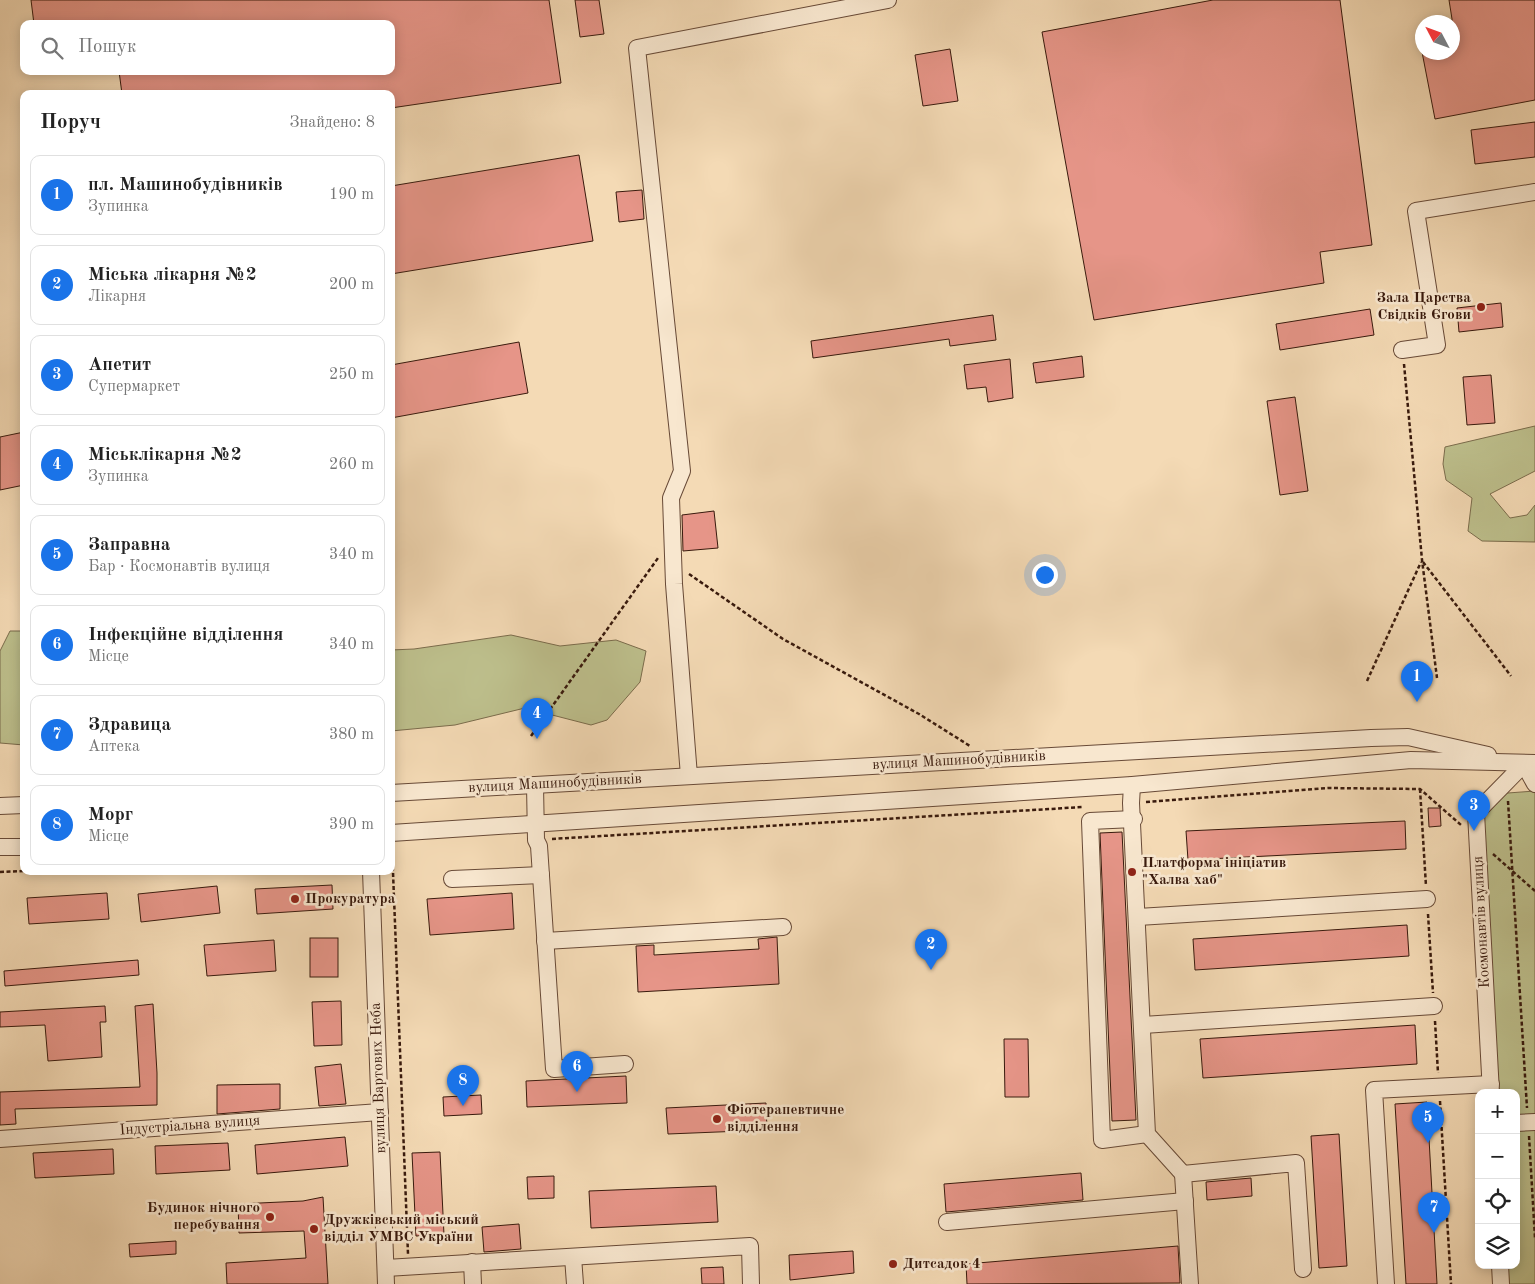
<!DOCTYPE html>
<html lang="uk">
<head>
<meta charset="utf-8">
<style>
  :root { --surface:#fff; --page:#f6f6f6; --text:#222; --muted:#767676; --line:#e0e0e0; --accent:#1a73e8 }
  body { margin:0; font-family:"Old Standard TT",serif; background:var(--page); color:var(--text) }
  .controls { position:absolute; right:15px; bottom:15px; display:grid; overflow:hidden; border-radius:10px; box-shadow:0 2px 12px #0003 }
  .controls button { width:45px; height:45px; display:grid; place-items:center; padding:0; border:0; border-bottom:1px solid var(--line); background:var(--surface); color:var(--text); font:25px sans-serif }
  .compass { position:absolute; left:1415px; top:15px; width:45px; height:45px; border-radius:50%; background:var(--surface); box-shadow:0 2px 12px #0003; rotate:311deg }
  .you { position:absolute; left:1044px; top:574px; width:18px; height:18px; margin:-12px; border:4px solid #fff; border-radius:50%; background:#1a73e8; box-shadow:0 0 0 8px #1a73e833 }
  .badge { display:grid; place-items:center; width:32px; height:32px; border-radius:50%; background:var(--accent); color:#fff; font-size:16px; font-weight:700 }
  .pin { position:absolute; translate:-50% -41px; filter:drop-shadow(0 1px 2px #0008) }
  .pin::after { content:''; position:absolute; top:26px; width:18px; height:15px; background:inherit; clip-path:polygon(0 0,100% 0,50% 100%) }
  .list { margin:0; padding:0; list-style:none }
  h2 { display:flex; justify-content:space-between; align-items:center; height:65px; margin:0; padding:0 20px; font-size:21px }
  h2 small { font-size:16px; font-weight:400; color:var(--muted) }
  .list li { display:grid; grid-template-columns:32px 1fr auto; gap:15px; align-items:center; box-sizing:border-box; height:80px; margin:0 10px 10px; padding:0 10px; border:1px solid var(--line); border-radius:10px }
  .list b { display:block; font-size:19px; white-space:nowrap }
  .list p { margin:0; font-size:16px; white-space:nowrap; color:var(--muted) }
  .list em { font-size:16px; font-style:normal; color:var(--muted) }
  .icon { flex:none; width:28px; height:28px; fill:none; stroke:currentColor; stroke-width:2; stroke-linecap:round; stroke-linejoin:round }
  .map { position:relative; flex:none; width:1535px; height:1284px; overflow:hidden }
  .search { position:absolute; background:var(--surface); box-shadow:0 2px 12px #0003; left:20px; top:20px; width:375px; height:55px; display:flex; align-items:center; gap:12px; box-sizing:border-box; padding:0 18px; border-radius:10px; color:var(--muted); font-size:19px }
  .panel { position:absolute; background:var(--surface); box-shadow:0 2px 12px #0003; left:20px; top:90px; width:375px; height:785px; border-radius:10px }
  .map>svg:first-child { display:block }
  .green { fill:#bdbf8c; stroke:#7b6c4c }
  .building { fill:#e69588; stroke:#391a0d }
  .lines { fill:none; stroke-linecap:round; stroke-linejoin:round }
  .minor-casing { stroke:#684a37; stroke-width:18 }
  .path { stroke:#391a0d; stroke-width:2.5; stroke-dasharray:4 2.5; stroke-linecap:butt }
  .minor { stroke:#f8e7cf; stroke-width:16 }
  .poi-dot { fill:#8f2418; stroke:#f8e7cf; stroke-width:2 }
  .labels { text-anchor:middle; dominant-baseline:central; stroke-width:5; stroke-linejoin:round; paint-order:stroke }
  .poi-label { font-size:15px; font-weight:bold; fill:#391a0d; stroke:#f8e7cf; text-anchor:start }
  .street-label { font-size:15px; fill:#391a0d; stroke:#f8e7cf }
</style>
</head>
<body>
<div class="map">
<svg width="1535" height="1284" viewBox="0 0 1535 1284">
  <rect width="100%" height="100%" fill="#f4dab5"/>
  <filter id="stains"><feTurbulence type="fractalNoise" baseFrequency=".004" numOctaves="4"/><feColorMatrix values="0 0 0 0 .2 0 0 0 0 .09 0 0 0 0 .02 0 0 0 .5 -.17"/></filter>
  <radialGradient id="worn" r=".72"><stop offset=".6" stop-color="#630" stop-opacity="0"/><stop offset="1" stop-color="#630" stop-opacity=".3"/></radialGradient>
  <g class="green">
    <path d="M1535 426V471L1490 494 1510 518 1527 515 1535 505V542L1482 541 1468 531 1472 498 1446 480 1443 464 1445 447Z"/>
    <path d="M10 631H24V745L0 743V651Z"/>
    <path d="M511 635 560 646 616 640 646 651 640 682 607 720 591 725 525 708 455 725 391 731V650L414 649Z"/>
    <path d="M1535 791V1284H1509L1508 1265H1516V1093H1498L1481 795Z"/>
  </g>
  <g class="building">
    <path d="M31 0H549L561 83 391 108V94H122L119 71H391V24H34Z"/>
    <path d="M575 0H599L604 34 580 37Z"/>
    <path d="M1213 0H1340L1372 245 1320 252 1324 283 1094 320 1042 32Z"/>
    <path d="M1449 0H1535V100L1435 119 1422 52H1452V19Z"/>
    <path d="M950 49 958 101 923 106 915 55Z"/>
    <path d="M1535 122V157L1475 164 1471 130Z"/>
    <path d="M579 155 593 241 391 274V186Z"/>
    <path d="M642 190 644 219 619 222 616 192Z"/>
    <path d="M1501 303 1503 327 1459 332 1457 308Z"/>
    <path d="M1370 309 1374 335 1280 350 1276 324Z"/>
    <path d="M993 315 996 340 950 346 949 339 813 358 811 341Z"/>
    <path d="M519 342 528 393 391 418V365Z"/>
    <path d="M1082 356 1084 377 1036 383 1033 363Z"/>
    <path d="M1010 359 1013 398 988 402 986 387 967 389 964 365Z"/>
    <path d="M1491 375 1495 423 1467 425 1463 377Z"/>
    <path d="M1295 397 1308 491 1280 495 1267 401Z"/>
    <path d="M24 432V485L0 490V437Z"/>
    <path d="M714 511 718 548 683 551 682 515Z"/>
    <path d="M1428 808H1440L1441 826 1429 827Z"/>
    <path d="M1405 821 1406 849 1188 860 1186 831Z"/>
    <path d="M1122 832 1136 1120 1112 1121 1100 833Z"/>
    <path d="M332 885 333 909 257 914 255 889Z"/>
    <path d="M217 886 220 913 141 922 138 894Z"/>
    <path d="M107 893 109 919 29 924 27 898Z"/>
    <path d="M512 893 514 929 430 935 427 899Z"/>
    <path d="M1407 925 1409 956 1195 970 1193 939Z"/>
    <path d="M777 937 779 984 638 992 636 946 654 945V955L759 949 758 939Z"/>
    <rect x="310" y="938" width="28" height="39"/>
    <path d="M274 940 276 971 207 976 204 945Z"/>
    <path d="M138 960 139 975 5 986 4 971Z"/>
    <path d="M341 1001 342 1045 314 1046 312 1002Z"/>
    <path d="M153 1004 157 1073V1105L15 1109 16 1124 0 1125V1092L140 1087 135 1006Z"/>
    <path d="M105 1006 106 1022H100L102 1057 48 1061 45 1025 0 1027V1012Z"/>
    <path d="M1415 1025 1417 1064 1203 1078 1200 1039Z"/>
    <path d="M1004 1039H1028L1029 1097H1005Z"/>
    <path d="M341 1064 346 1104 319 1106 315 1067Z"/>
    <path d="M626 1076 627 1103 527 1107 526 1081Z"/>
    <path d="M280 1084V1109L217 1114V1085Z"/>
    <path d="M481 1095 482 1114 444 1116 443 1097Z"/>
    <path d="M1427 1102 1437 1284H1406L1395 1104Z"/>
    <path d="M766 1103 767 1130 668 1134 666 1108Z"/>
    <path d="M1339 1134 1347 1266 1319 1268 1311 1136Z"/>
    <path d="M345 1137 348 1166 257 1174 255 1145Z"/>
    <path d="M228 1143 230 1170 156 1174 155 1146Z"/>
    <path d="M113 1149 114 1174 35 1178 33 1153Z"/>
    <path d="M440 1152 444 1235 416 1236 412 1153Z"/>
    <path d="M1081 1173 1083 1200 946 1212 944 1184Z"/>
    <path d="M554 1176V1198L528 1199 527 1177Z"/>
    <path d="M1251 1178 1252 1196 1207 1200 1206 1182Z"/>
    <path d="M716 1186 718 1222 591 1228 589 1191Z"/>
    <path d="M323 1197 328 1284H227L226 1263 306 1258 304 1231 239 1233 238 1204 303 1201Z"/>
    <path d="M519 1224 521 1249 484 1252 482 1227Z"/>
    <path d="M176 1241V1254L130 1257 129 1244Z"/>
    <path d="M1178 1246 1180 1283 967 1284 966 1264Z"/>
    <path d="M853 1251 854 1273 790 1280 789 1255Z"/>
    <path d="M723 1267 724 1284H702L701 1268Z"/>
  </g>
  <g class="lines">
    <g class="minor-casing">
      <g id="minor">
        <path d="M1402 350 1437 345 1416 211 1535 192"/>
        <path d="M1524 764 1535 784"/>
        <path d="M689 776 674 584 671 498 682 471 637 48 888 0"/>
        <path d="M535 785 536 840 539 846 554 1069 625 1064"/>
        <path d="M1132 785 1131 803 1147 1134 1183 1174"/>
        <path d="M391 793 1371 738 1408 737 1488 755"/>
        <path d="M0 806 24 805"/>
        <path d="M1134 819 1090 821 1102 1140 1147 1134"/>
        <path d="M391 833 1132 785 1411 760 1535 763"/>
        <path d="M0 847H24"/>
        <path d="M371 871 386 1284"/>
        <path d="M452 879 541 875"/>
        <path d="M1138 917 1427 899"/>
        <path d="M545 941 783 927"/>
        <path d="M1143 1025 1434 1006"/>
        <path d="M1491 1093 1476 813 1524 764"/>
        <path d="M1516 1123 1535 1122"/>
        <path d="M0 1139 380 1112"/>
        <path d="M947 1222 1185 1201"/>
        <path d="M573 1257 575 1284"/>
        <path d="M472 1262 473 1284"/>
        <path d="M1500 1265 1501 1284"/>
        <path d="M386 1268 750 1246 751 1284"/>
        <path d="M1190 1284 1183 1174 1296 1163 1303 1269"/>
        <path d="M1386 1284 1374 1090 1491 1084"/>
      </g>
    </g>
    <g class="path">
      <path d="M1404 364 1422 560 1437 678"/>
      <path d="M1423 562 1511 676"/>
      <path d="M689 574 783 639 919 714 970 746"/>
      <path d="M1367 681 1421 562"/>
      <path d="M531 736 658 558"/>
      <path d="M1420 789 1426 886"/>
      <path d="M1508 801 1527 1108"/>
      <path d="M1146 802 1329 788 1420 789 1461 825"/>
      <path d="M552 839 1083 807"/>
      <path d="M392 847 408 1254"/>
      <path d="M1493 854 1535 891"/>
      <path d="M0 872 24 871"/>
      <path d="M1428 914 1433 993"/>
      <path d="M1435 1021 1438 1073"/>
      <path d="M1440 1101 1451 1284"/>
      <path d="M1529 1136 1535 1238"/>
    </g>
    <use href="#minor" class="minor"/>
  </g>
  <g class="poi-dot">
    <circle cx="1481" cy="307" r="5"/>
    <circle cx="1132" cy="872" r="5"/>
    <circle cx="295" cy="899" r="5"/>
    <circle cx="717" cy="1119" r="5"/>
    <circle cx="270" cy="1217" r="5"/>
    <circle cx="314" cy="1229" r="5"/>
    <circle cx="893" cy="1264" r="5"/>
  </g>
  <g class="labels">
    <g class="poi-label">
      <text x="1471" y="298" text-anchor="end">Зала Царства<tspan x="1471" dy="17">Свідків Єгови</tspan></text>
      <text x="1142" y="863">Платформа ініціатив<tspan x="1142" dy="17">"Халва хаб"</tspan></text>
      <text x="305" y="899">Прокуратура</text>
      <text x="727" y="1110">Фіотерапевтичне<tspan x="727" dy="17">відділення</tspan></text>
      <text x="260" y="1208" text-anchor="end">Будинок нічного<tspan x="260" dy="17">перебування</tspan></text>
      <text x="324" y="1220">Дружківський міський<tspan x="324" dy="17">відділ УМВС України</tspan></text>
      <text x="903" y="1264">Дитсадок 4</text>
    </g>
    <g class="street-label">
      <text transform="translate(959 761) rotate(-3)">вулиця Машинобудівників</text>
      <text transform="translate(555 784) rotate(-3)">вулиця Машинобудівників</text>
      <text transform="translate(1482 922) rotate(-93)">Космонавтів вулиця</text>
      <text transform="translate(379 1078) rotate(-92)">вулиця Вартових Неба</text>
      <text transform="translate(190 1126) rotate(-4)">Індустріальна вулиця</text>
    </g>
  </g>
  <rect width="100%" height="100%" filter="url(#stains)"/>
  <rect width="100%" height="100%" fill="url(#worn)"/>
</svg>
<div class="controls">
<button>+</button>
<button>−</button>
<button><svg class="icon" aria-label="locate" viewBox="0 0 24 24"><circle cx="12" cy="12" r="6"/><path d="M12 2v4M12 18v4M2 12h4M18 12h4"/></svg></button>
<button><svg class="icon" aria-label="layers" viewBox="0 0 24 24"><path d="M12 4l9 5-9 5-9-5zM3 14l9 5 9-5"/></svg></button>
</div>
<svg class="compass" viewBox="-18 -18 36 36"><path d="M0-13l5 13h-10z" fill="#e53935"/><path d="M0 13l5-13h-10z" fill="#767676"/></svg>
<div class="you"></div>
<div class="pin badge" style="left:1417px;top:702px">1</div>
<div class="pin badge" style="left:931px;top:970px">2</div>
<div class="pin badge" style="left:1474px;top:831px">3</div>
<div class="pin badge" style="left:537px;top:739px">4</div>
<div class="pin badge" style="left:1428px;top:1143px">5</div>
<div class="pin badge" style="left:577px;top:1092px">6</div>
<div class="pin badge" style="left:1434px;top:1233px">7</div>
<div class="pin badge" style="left:463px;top:1106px">8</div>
<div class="search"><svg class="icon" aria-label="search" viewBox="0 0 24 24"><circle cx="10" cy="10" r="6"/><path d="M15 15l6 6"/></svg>Пошук</div>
<section class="panel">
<h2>Поруч<small>Знайдено: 8</small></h2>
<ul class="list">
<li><span class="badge">1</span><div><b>пл. Машинобудівників</b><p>Зупинка</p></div><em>190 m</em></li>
<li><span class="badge">2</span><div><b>Міська лікарня №2</b><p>Лікарня</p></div><em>200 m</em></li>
<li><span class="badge">3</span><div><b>Апетит</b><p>Супермаркет</p></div><em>250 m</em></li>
<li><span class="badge">4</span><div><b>Міськлікарня №2</b><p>Зупинка</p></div><em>260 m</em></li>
<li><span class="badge">5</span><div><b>Заправна</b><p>Бар · Космонавтів вулиця</p></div><em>340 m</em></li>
<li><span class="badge">6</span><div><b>Інфекційне відділення</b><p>Місце</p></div><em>340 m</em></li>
<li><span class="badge">7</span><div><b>Здравица</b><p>Аптека</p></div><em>380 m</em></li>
<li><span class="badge">8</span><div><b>Морг</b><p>Місце</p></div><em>390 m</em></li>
</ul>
</section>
</div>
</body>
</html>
